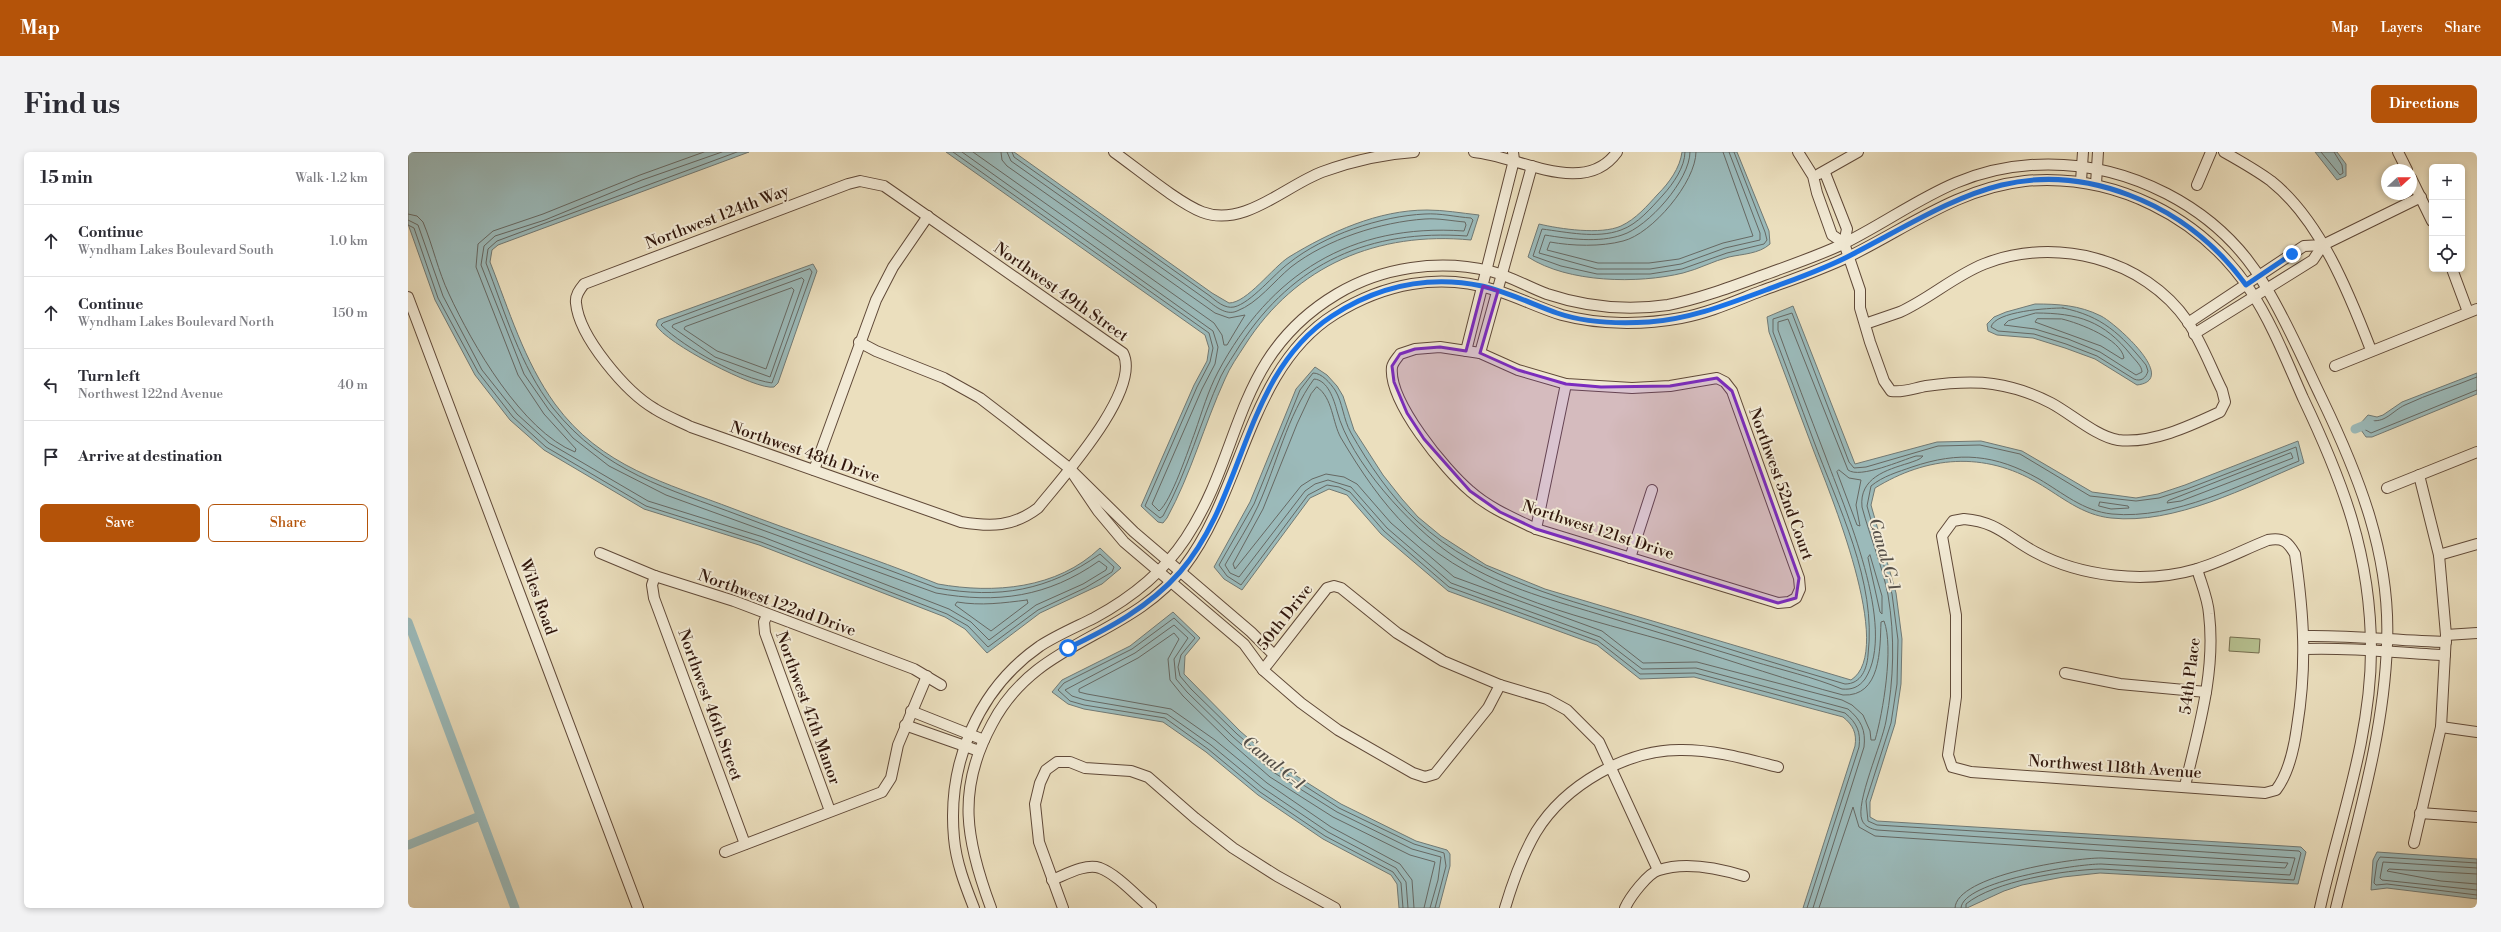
<!DOCTYPE html>
<html lang="en">
<head>
<meta charset="utf-8">
<style>
  :root { --surface:#fff; --page:#f2f2f3; --text:#2b2b33; --muted:#7c7c81; --line:#e1e1e2; --accent:#b45309 }
  body { margin:0; font-family:"Libre Bodoni",serif; background:var(--page); color:var(--text) }
  .controls { position:absolute; right:12px; top:12px; display:grid; overflow:hidden; border-radius:6px; box-shadow:0 2px 6px #0003 }
  .controls button { width:36px; height:36px; display:grid; place-items:center; padding:0; border:0; border-bottom:1px solid var(--line); background:var(--surface); color:var(--text); font:20px sans-serif }
  .compass { position:absolute; left:1973px; top:12px; width:36px; height:36px; border-radius:50%; background:var(--surface); box-shadow:0 2px 6px #0003; rotate:69deg }
  .stop { position:absolute; width:12px; height:12px; margin:-9px; border:3px solid #1a73e8; border-radius:50%; background:#fff }
  .stop.end { background:#1a73e8; border-color:#fff; box-shadow:0 1px 4px #0008 }
  .list { margin:0; padding:0; list-style:none }
  h2 { display:flex; justify-content:space-between; align-items:center; height:52px; margin:0; padding:0 16px; font-size:17px }
  h2 small { font-size:13px; font-weight:400; color:var(--muted) }
  .list li { display:grid; grid-template-columns:26px 1fr auto; gap:12px; align-items:center; box-sizing:border-box; height:72px; padding:0 16px; border-top:1px solid var(--line) }
  .list b { display:block; font-size:15px; white-space:nowrap }
  .list p { margin:0; font-size:13px; white-space:nowrap; color:var(--muted) }
  .list em { font-size:13px; font-style:normal; color:var(--muted) }
  .actions { display:flex; gap:8px; padding:12px 16px }
  .actions a { flex:1; padding:9px 0; border:1px solid var(--accent); border-radius:6px; text-align:center; font-size:14px; color:var(--accent) }
  .actions .main { background:var(--accent); color:#fff }
  .icon { flex:none; width:22px; height:22px; fill:none; stroke:currentColor; stroke-width:2; stroke-linecap:round; stroke-linejoin:round }
  .map { position:relative; flex:none; width:2069px; height:756px; overflow:hidden; border-radius:6px }
  header { display:flex; align-items:center; gap:24px; box-sizing:border-box; height:56px; padding:0 20px; background:var(--accent); color:#fff }
  header strong { font-size:19px }
  nav { display:flex; gap:22px; margin-inline-start:auto; font-size:14px }
  .intro { display:flex; align-items:center; justify-content:space-between; box-sizing:border-box; height:96px; padding:0 24px }
  h1 { margin:0; font-size:28px }
  .button { padding:10px 18px; border-radius:6px; background:var(--accent); color:#fff; font-size:14px; font-weight:700 }
  main { display:flex; gap:24px; padding:0 24px }
  aside { flex:1; background:var(--surface); border-radius:6px; box-shadow:0 2px 6px #0003 }
  .map>svg:first-child { display:block }
  .green { fill:#b7c291; stroke:#746c4e }
  .water { fill:#9bbaba; stroke:#717974 }
  .lines { fill:none; stroke-linecap:round; stroke-linejoin:round }
  .shore { stroke:#666863; stroke-width:1 }
  .canal { stroke:#9bbaba; stroke-width:9 }
  .minor-casing { stroke:#604938; stroke-width:12 }
  .minor { stroke:#f2ead5; stroke-width:10 }
  .route { stroke:#1a73e8; stroke-width:5 }
  .marked { fill:#7b2cbf; fill-opacity:0.2; stroke:#7b2cbf; stroke-width:3; stroke-linejoin:round }
  .labels { text-anchor:middle; dominant-baseline:central; stroke-width:4; stroke-linejoin:round; paint-order:stroke }
  .street-label { font-size:16px; fill:#31170c; stroke:#f2ead5 }
  .water-label { font-size:17px; font-style:italic; fill:#565049; stroke:#f2ead5 }
</style>
</head>
<body>
<header>
<strong>Map</strong>
<nav><a>Map</a><a>Layers</a><a>Share</a></nav>
</header>
<div class="intro"><h1>Find us</h1><a class="button">Directions</a></div>
<main>
<aside>
<h2>15 min<small>Walk · 1.2 km</small></h2>
<ul class="list">
<li><svg class="icon" aria-label="ahead" viewBox="0 0 24 24"><path d="M12 20V5M6 11l6-6 6 6"/></svg><div><b>Continue</b><p>Wyndham Lakes Boulevard South</p></div><em>1.0 km</em></li>
<li><svg class="icon" aria-label="ahead" viewBox="0 0 24 24"><path d="M12 20V5M6 11l6-6 6 6"/></svg><div><b>Continue</b><p>Wyndham Lakes Boulevard North</p></div><em>150 m</em></li>
<li><svg class="icon" aria-label="left" viewBox="0 0 24 24"><path d="M17 20v-9H6M10 6l-5 5 5 5"/></svg><div><b>Turn left</b><p>Northwest 122nd Avenue</p></div><em>40 m</em></li>
<li><svg class="icon" aria-label="arrive" viewBox="0 0 24 24"><path d="M6 21V4h12l-3 4 3 4H6"/></svg><div><b>Arrive at destination</b></div></li>
</ul>
<div class="actions"><a class="main">Save</a><a>Share</a></div>
</aside>
<div class="map">
<svg width="2069" height="756" viewBox="0 0 2069 756">
  <rect width="100%" height="100%" fill="#ebdfbe"/>
  <filter id="stains"><feTurbulence type="fractalNoise" baseFrequency=".005" numOctaves="4"/><feColorMatrix values="0 0 0 0 .2 0 0 0 0 .09 0 0 0 0 .02 0 0 0 .5 -.17"/></filter>
  <radialGradient id="worn" r=".72"><stop offset=".6" stop-color="#630" stop-opacity="0"/><stop offset="1" stop-color="#630" stop-opacity=".3"/></radialGradient>
  <path class="green" d="M1822 485 1852 487 1851 501 1821 499Z"/>
  <g class="water">
    <path d="M0 0H341L90 93 84 98 82 110C101 158 116 209 147 252 193 315 258 331 326 357 394 383 463 405 530 432 586 442 649 437 692 396L713 416 694 432 632 461 579 501 557 477 537 465 351 393 236 357 136 298 102 268 67 223 27 148 0 72Z"/>
    <path d="M538 0H606L804 141 821 151C839 151 865 115 881 105 922 80 970 58 1019 58 1036 58 1053 61 1071 63L1063 88C970 79 888 113 837 193 830 204 822 215 817 227 796 273 783 322 759 366L755 371 750 370 733 354 786 233 799 209 801 196 797 183Z"/>
    <path d="M1274 0H1329L1361 79 1362 92C1351 102 1334 102 1321 105 1305 109 1291 117 1275 121 1230 132 1160 131 1120 105L1131 72C1152 77 1193 83 1213 74 1228 67 1239 54 1250 42 1261 31 1272 16 1274 0Z"/>
    <path d="M1907 0H1929L1938 12V24L1929 28Z"/>
    <path d="M405 112 409 119 370 231 366 235C349 239 256 190 248 173L250 168Z"/>
    <path d="M1627 152C1650 152 1671 153 1693 164 1707 171 1772 228 1729 233L1687 207 1657 196 1625 186 1589 183 1580 179 1579 172 1586 165 1598 160Z"/>
    <path d="M1385 154 1447 312 1529 290 1573 289 1614 299 1684 340 1728 346 1750 342 1777 333 1890 289 1896 311C1839 335 1766 373 1703 366 1674 363 1654 345 1630 331 1576 299 1519 304 1467 336L1463 353 1488 441 1494 487 1493 532 1487 572 1462 650V665L1469 669 1893 695 1898 700 1890 732 1692 721 1655 725 1614 733 1596 739 1559 756H1395L1447 594C1449 581 1445 573 1435 565L1286 525 1232 527 1189 493 1040 439 973 382 939 343 921 337 902 346 834 438 816 427 806 415 842 350 888 237 907 215 919 223 929 234 935 244 946 278 975 323 994 347 1010 365 1033 384 1078 413 1137 437 1443 528C1489 499 1420 337 1405 297 1390 258 1376 219 1361 180L1359 165Z"/>
    <path d="M2069 221V242L1964 285H1958L1953 278 1952 272 1960 263 1969 265 1975 263 1994 250Z"/>
    <path d="M765 460 792 486 777 504 776 522 832 579 871 613 933 652 1008 689 1039 698 1042 702V714L1031 756H991L989 732 983 723 915 687 850 643 798 600 755 570 676 557 660 552 644 540 654 528 722 494Z"/>
    <path d="M1969 700 2069 707V747L1979 736 1963 738 1965 708Z"/>
  </g>
  <g class="lines">
    <g class="shore">
      <path d="M545 0 801 181 805 196 802 210 789 235 737 354 752 366 755 364C780 319 792 270 813 224 818 214 826 203 832 193 886 110 962 77 1059 84L1065 68 1063 66C1048 65 1032 61 1017 62 973 64 916 83 881 111 866 122 843 151 826 155 817 157 808 149 802 144L606 5 604 0"/>
      <path d="M554 0 805 179 810 195 807 212 794 237 744 352 751 359C763 350 781 296 787 280 794 260 800 239 810 220 862 122 943 71 1056 79L1058 73 1057 70C1044 69 1030 66 1017 67 973 70 919 87 883 115 866 129 850 151 829 159 818 164 807 154 799 148L603 9 599 0"/>
      <path d="M565 0 806 171 814 183 816 193H819L837 163 821 166 807 161 599 14 594 8 593 0"/>
      <path d="M1277 0C1277 15 1265 32 1255 43 1243 56 1230 72 1213 78 1189 87 1158 80 1134 77L1125 104 1153 114 1189 122H1242L1274 117 1319 101 1356 92 1359 88 1357 80 1326 0"/>
      <path d="M1282 0C1282 28 1240 75 1214 83 1191 91 1161 87 1137 83L1131 101 1189 117H1242L1273 112 1317 96 1352 88V81L1321 0"/>
      <path d="M1288 0C1288 30 1244 82 1215 89 1193 95 1164 94 1142 90L1139 98 1190 111H1241L1271 107 1315 91 1345 84 1315 0"/>
      <path d="M1913 0 1932 23 1935 21 1934 13 1926 0"/>
      <path d="M0 62 9 64 15 70C25 94 30 119 41 142 64 192 114 279 167 300L168 297 136 262 110 223 68 115 70 92 85 79 135 62 232 23 296 0"/>
      <path d="M0 68 10 73 35 144 74 218 109 262 141 291 240 349 355 385 541 457 563 470 581 488 628 453 675 432 698 418 699 415 691 409C640 445 589 452 528 441L258 343 201 314 165 286 141 258 116 222 73 113 76 94 87 84 137 68 234 28 314 0"/>
      <path d="M0 73 6 76 30 146 70 220 105 265 138 295 238 354 353 390 539 462 560 474 580 495 630 458 677 436 704 420 706 415 692 402C640 439 591 447 529 436 464 411 398 389 333 364 259 336 197 321 145 256 112 214 97 160 78 111L80 97 89 89 329 0"/>
      <path d="M402 117 404 120 364 231C331 226 278 197 253 173L255 171Z"/>
      <path d="M394 126 396 128 362 225 307 205 264 175 265 173Z"/>
      <path d="M384 136 386 138 358 217 309 199 276 177 277 175Z"/>
      <path d="M1655 156C1694 164 1713 182 1738 213L1740 219C1738 226 1733 230 1726 227L1689 204 1658 192 1626 182 1590 179 1583 175C1587 159 1641 156 1655 156Z"/>
      <path d="M1628 161C1670 161 1696 169 1723 203 1727 208 1734 214 1734 220L1728 223 1692 200 1660 187 1627 177 1596 173 1600 169Z"/>
      <path d="M1654 167C1671 171 1713 187 1716 206L1714 207 1693 194 1627 170 1629 167Z"/>
      <path d="M2069 225C2045 235 2020 242 1997 253 1984 259 1977 272 1961 268L1956 277 1963 281 2069 238"/>
      <path d="M909 235C925 246 924 270 933 286 952 318 974 351 1000 376 1073 447 1181 466 1275 494 1328 510 1381 529 1435 543 1473 545 1472 497 1473 470L1476 469C1486 495 1475 561 1467 588H1463L1462 579 1455 563 1444 553 1434 548 1289 510 1235 511 1194 479 1046 425 983 371 949 332 936 325 918 322 904 327 893 334 827 417 825 412 855 357 889 272 903 242Z"/>
      <path d="M1883 301 1885 306 1773 349 1759 351 1760 349Z"/>
      <path d="M1431 318 1441 326 1453 328 1448 353 1452 374 1449 373 1429 320Z"/>
      <path d="M1692 350 1720 354 1721 356 1703 357 1691 354Z"/>
      <path d="M1462 403 1474 444V462L1472 460 1460 406Z"/>
      <path d="M619 448 620 451 583 479 547 453 549 450C573 454 595 451 619 448Z"/>
      <path d="M2069 711 1972 705 1969 710 1966 731 1968 733 1979 732 2069 743"/>
      <path d="M2069 716 1975 710 1972 726 1974 728 2069 738"/>
      <path d="M2069 722 1981 717 1979 719 2033 729 2069 732"/>
      <path d="M995 756 993 731 985 720 917 684 852 640 800 597 757 566 676 553 662 549 650 538 656 531 724 497 766 466 787 486 773 503 770 515 772 524 783 537 829 582 869 616 931 656 1006 692 1036 701 1038 714 1027 756"/>
      <path d="M1000 756 998 730 988 716 920 680 855 636 803 593 759 562 677 548 664 544 657 538 727 501 766 473 780 486 766 507 768 527 779 540 825 585 865 620 929 660 1004 697 1033 705 1030 728 1022 756"/>
      <path d="M1006 756 1004 728 992 712 923 675 859 631 807 588 763 557 679 542 671 540V537L730 506 766 481 771 487 760 507 762 528 775 544 822 590 862 625 925 665 1002 703 1027 710 1016 756"/>
      <path d="M1399 756 1451 595C1453 580 1449 571 1437 561L1287 521 1232 522 1190 489 1041 435 976 379 942 340 931 335 919 333 900 343 833 433 819 424 811 413 846 352 892 238 905 221C914 221 922 231 927 238 935 251 935 267 943 281 960 311 983 345 1009 369 1074 429 1161 448 1244 473 1308 493 1372 513 1437 532 1453 532 1459 517 1460 503 1469 429 1430 355 1405 287 1392 252 1379 216 1365 180V167L1384 161 1441 310 1446 316 1458 315 1530 294 1572 293 1612 302 1682 344 1728 349 1751 346 1779 337 1888 295 1891 309C1834 332 1766 368 1704 362 1675 359 1655 341 1631 327 1587 302 1551 299 1504 315 1490 320 1475 324 1463 334L1459 354 1484 442 1490 488 1489 532 1483 571 1458 649 1460 669 1469 673 1891 699 1893 701 1886 728 1693 717C1657 718 1586 729 1558 752V756"/>
      <path d="M1405 756 1456 595C1458 578 1453 568 1440 557L1288 516 1234 517 1192 485 1043 431 979 376 943 335 920 328 907 332 897 339 831 425 822 421 817 413C828 393 841 374 850 354 869 312 879 264 906 227 920 228 926 248 929 259 942 309 1002 374 1044 403 1087 433 1140 447 1190 462 1241 478 1293 493 1344 509 1374 518 1405 525 1434 537 1444 538 1451 535 1457 527 1490 476 1436 355 1417 303 1401 261 1385 220 1370 178V170L1380 167 1440 318C1452 327 1494 308 1508 304H1515C1512 308 1506 309 1501 311 1478 318 1451 326 1454 355 1462 385 1474 413 1480 443 1487 484 1486 528 1478 569 1474 592 1447 651 1454 668 1456 674 1463 677 1469 678L1887 706 1882 723 1693 712C1670 712 1554 729 1553 756"/>
      <path d="M1411 756 1445 655 1451 675 1467 684 1880 711 1877 716 1693 706C1666 706 1548 723 1547 756"/>
    </g>
    <g class="canal">
      <path d="M1947 277 1962 271"/>
      <path d="M0 470 107 756"/>
      <path d="M0 693 72 664"/>
    </g>
    <g class="minor-casing">
      <g id="minor">
        <path d="M706 0C730 17 769 50 794 60 836 76 877 34 914 20 944 9 974 2 1006 0"/>
        <path d="M1066 0C1111 4 1176 46 1209 0"/>
        <path d="M1390 0 1405 24 1409 41 1424 83 1436 91"/>
        <path d="M1816 0C1832 9 1848 18 1863 29 1912 68 1941 141 1963 198"/>
        <path d="M1990 0 1999 18"/>
        <path d="M1417 21 1439 77 1436 91 1452 138V156L1462 190 1476 229 1483 239C1496 241 1506 236 1518 234 1540 231 1564 229 1585 232 1605 235 1626 242 1643 251 1662 261 1689 285 1710 288 1744 292 1782 274 1812 260L1817 250 1814 238C1803 216 1794 191 1780 170 1736 106 1646 84 1576 112 1546 124 1521 147 1492 160 1480 164 1469 168 1457 172"/>
        <path d="M1411 22 1450 0"/>
        <path d="M2003 26 2024 69"/>
        <path d="M452 29 476 34 489 43 715 201C734 238 654 326 630 356 605 375 583 375 553 370L283 275C271 269 258 264 247 257 218 240 171 185 168 151 167 143 172 137 176 132L440 32Z"/>
        <path d="M1673 29 1675 0"/>
        <path d="M1688 32 1690 0"/>
        <path d="M1789 33 1803 0"/>
        <path d="M2044 117 2060 160"/>
        <path d="M0 145 230 756"/>
        <path d="M1780 171 1896 94 1915 93 2013 45"/>
        <path d="M1786 182 1905 108 1915 93"/>
        <path d="M451 190 468 199 536 226 572 246 602 269 661 316 726 380 843 480 866 503"/>
        <path d="M1032 195 1072 201 1110 218 1158 232 1224 236 1262 234 1309 226 1317 230 1324 239 1391 426 1392 437 1388 446 1381 450 1370 451 1128 377C1105 366 1081 356 1062 339 1037 318 980 249 984 215 985 210 990 205 992 202L1007 197Z"/>
        <path d="M1058 199 1106 8 1105 0"/>
        <path d="M1072 201 1124 14"/>
        <path d="M1927 214 2069 157"/>
        <path d="M661 316 690 359 716 390 836 492 855 518 893 551 930 578 1005 621 1017 625 1027 622 1080 556 1092 533"/>
        <path d="M406 318 468 148 485 115 520 64"/>
        <path d="M1979 336 2069 300"/>
        <path d="M1556 367C1590 370 1599 385 1627 400 1673 425 1738 432 1789 417 1813 410 1837 397 1860 388 1875 385 1880 390 1887 402 1896 464 1899 513 1889 575 1886 597 1881 621 1868 638L1857 641 1563 620 1544 615 1540 603 1548 545V463L1534 384 1545 369Z"/>
        <path d="M1128 377 1158 232"/>
        <path d="M192 401 247 424 326 449 506 517 533 533"/>
        <path d="M2031 403 2069 392"/>
        <path d="M1222 406 1244 338"/>
        <path d="M247 424 244 433 246 446 337 692"/>
        <path d="M359 463 356 470 357 481 422 659"/>
        <path d="M2038 483 2069 481"/>
        <path d="M1897 484C1945 483 1991 489 2038 490"/>
        <path d="M1897 497C1944 495 1991 501 2037 503"/>
        <path d="M855 518 919 436 926 434 933 436 989 481 1035 509 1092 533 1139 547 1159 558 1191 590 1250 718"/>
        <path d="M1657 521 1712 532 1798 540"/>
        <path d="M503 559 576 588"/>
        <path d="M497 573 571 599"/>
        <path d="M2033 575 2069 580"/>
        <path d="M1777 634C1790 578 1808 520 1801 462 1800 447 1793 431 1789 417"/>
        <path d="M2012 661 2069 665"/>
        <path d="M2006 691 2033 575 2038 483 2031 403 2011 323"/>
        <path d="M317 700 474 640 483 626 490 593 519 524"/>
        <path d="M644 728C657 723 677 711 692 716 710 723 728 744 743 756"/>
        <path d="M566 756C557 733 548 710 546 686 539 611 570 537 632 494 649 483 668 475 686 466 723 446 755 421 778 386 836 298 825 204 929 142 974 115 1031 107 1082 119 1102 124 1120 135 1139 142 1178 155 1219 159 1260 153 1291 147 1323 135 1353 124 1380 114 1407 105 1433 93 1500 60 1543 18 1623 13 1717 7 1812 54 1859 137 1880 172 1896 210 1914 247 1951 324 1983 404 1979 492 1976 582 1949 669 1928 756"/>
        <path d="M583 756C558 689 548 638 584 572 628 487 720 487 776 415 836 337 840 216 927 162 975 132 1031 120 1087 138 1110 145 1131 156 1154 163 1192 173 1235 173 1273 166 1301 161 1327 149 1353 139 1383 128 1413 118 1442 104 1499 76 1551 36 1617 29 1706 21 1792 64 1842 138 1864 171 1879 210 1895 246 1935 330 1963 403 1963 498 1963 586 1931 671 1912 756"/>
        <path d="M655 756 631 690 627 652 632 631 638 618 649 610H662L677 616 723 619 740 625 787 666 825 696 869 724 927 756"/>
        <path d="M1097 756C1105 729 1114 704 1128 680 1157 633 1219 597 1274 598 1307 598 1338 607 1370 615"/>
        <path d="M1217 756C1222 745 1240 721 1251 718 1278 709 1310 716 1336 724"/>
      </g>
    </g>
    <use href="#minor" class="minor"/>
  </g>
  <g class="lines">
    <path class="route" d="M660 496C702 476 741 455 772 420 838 344 835 222 924 164 970 134 1020 123 1074 134 1100 140 1124 152 1149 161 1178 171 1210 172 1241 170 1282 167 1320 152 1358 138 1387 127 1417 117 1445 102 1540 53 1608 0 1721 43 1769 61 1808 92 1838 133L1884 102"/>
  </g>
  <path class="marked" d="M1075 134 1090 139 1072 201 1110 218 1158 232 1193 235 1262 234 1309 226 1324 239 1391 426 1388 446 1370 451 1128 377 1092 360 1062 339 1016 287 999 261 986 230 984 214 992 202 1007 197 1032 195 1058 199Z"/>
  <g class="labels">
    <g class="street-label">
      <text transform="translate(309 65) rotate(-21)">Northwest 124th Way</text>
      <text transform="translate(653 140) rotate(35)">Northwest 49th Street</text>
      <text transform="translate(397 300) rotate(19)">Northwest 48th Drive</text>
      <text transform="translate(1373 332) rotate(70)">Northwest 52nd Court</text>
      <text transform="translate(1190 378) rotate(18)">Northwest 121st Drive</text>
      <text transform="translate(130 445) rotate(70)">Wiles Road</text>
      <text transform="translate(369 451) rotate(20)">Northwest 122nd Drive</text>
      <text transform="translate(877 465) rotate(-52)">50th Drive</text>
      <text transform="translate(1782 524) rotate(-83)">54th Place</text>
      <text transform="translate(302 553) rotate(70)">Northwest 46th Street</text>
      <text transform="translate(400 556) rotate(70)">Northwest 47th Manor</text>
      <text transform="translate(1707 615) rotate(4)">Northwest 118th Avenue</text>
    </g>
    <g class="water-label">
      <text transform="translate(1476 402) rotate(74)">Canal C-1</text>
      <text transform="translate(865 611) rotate(39)">Canal C-1</text>
    </g>
  </g>
  <rect width="100%" height="100%" filter="url(#stains)"/>
  <rect width="100%" height="100%" fill="url(#worn)"/>
</svg>
<div class="controls">
<button>+</button>
<button>−</button>
<button><svg class="icon" aria-label="locate" viewBox="0 0 24 24"><circle cx="12" cy="12" r="6"/><path d="M12 2v4M12 18v4M2 12h4M18 12h4"/></svg></button>
</div>
<svg class="compass" viewBox="-18 -18 36 36"><path d="M0-13l5 13h-10z" fill="#e53935"/><path d="M0 13l5-13h-10z" fill="#7c7c81"/></svg>
<div class="stop" style="left:660px;top:496px"></div>
<div class="stop end" style="left:1884px;top:102px"></div>
</div>
</main>
</body>
</html>
